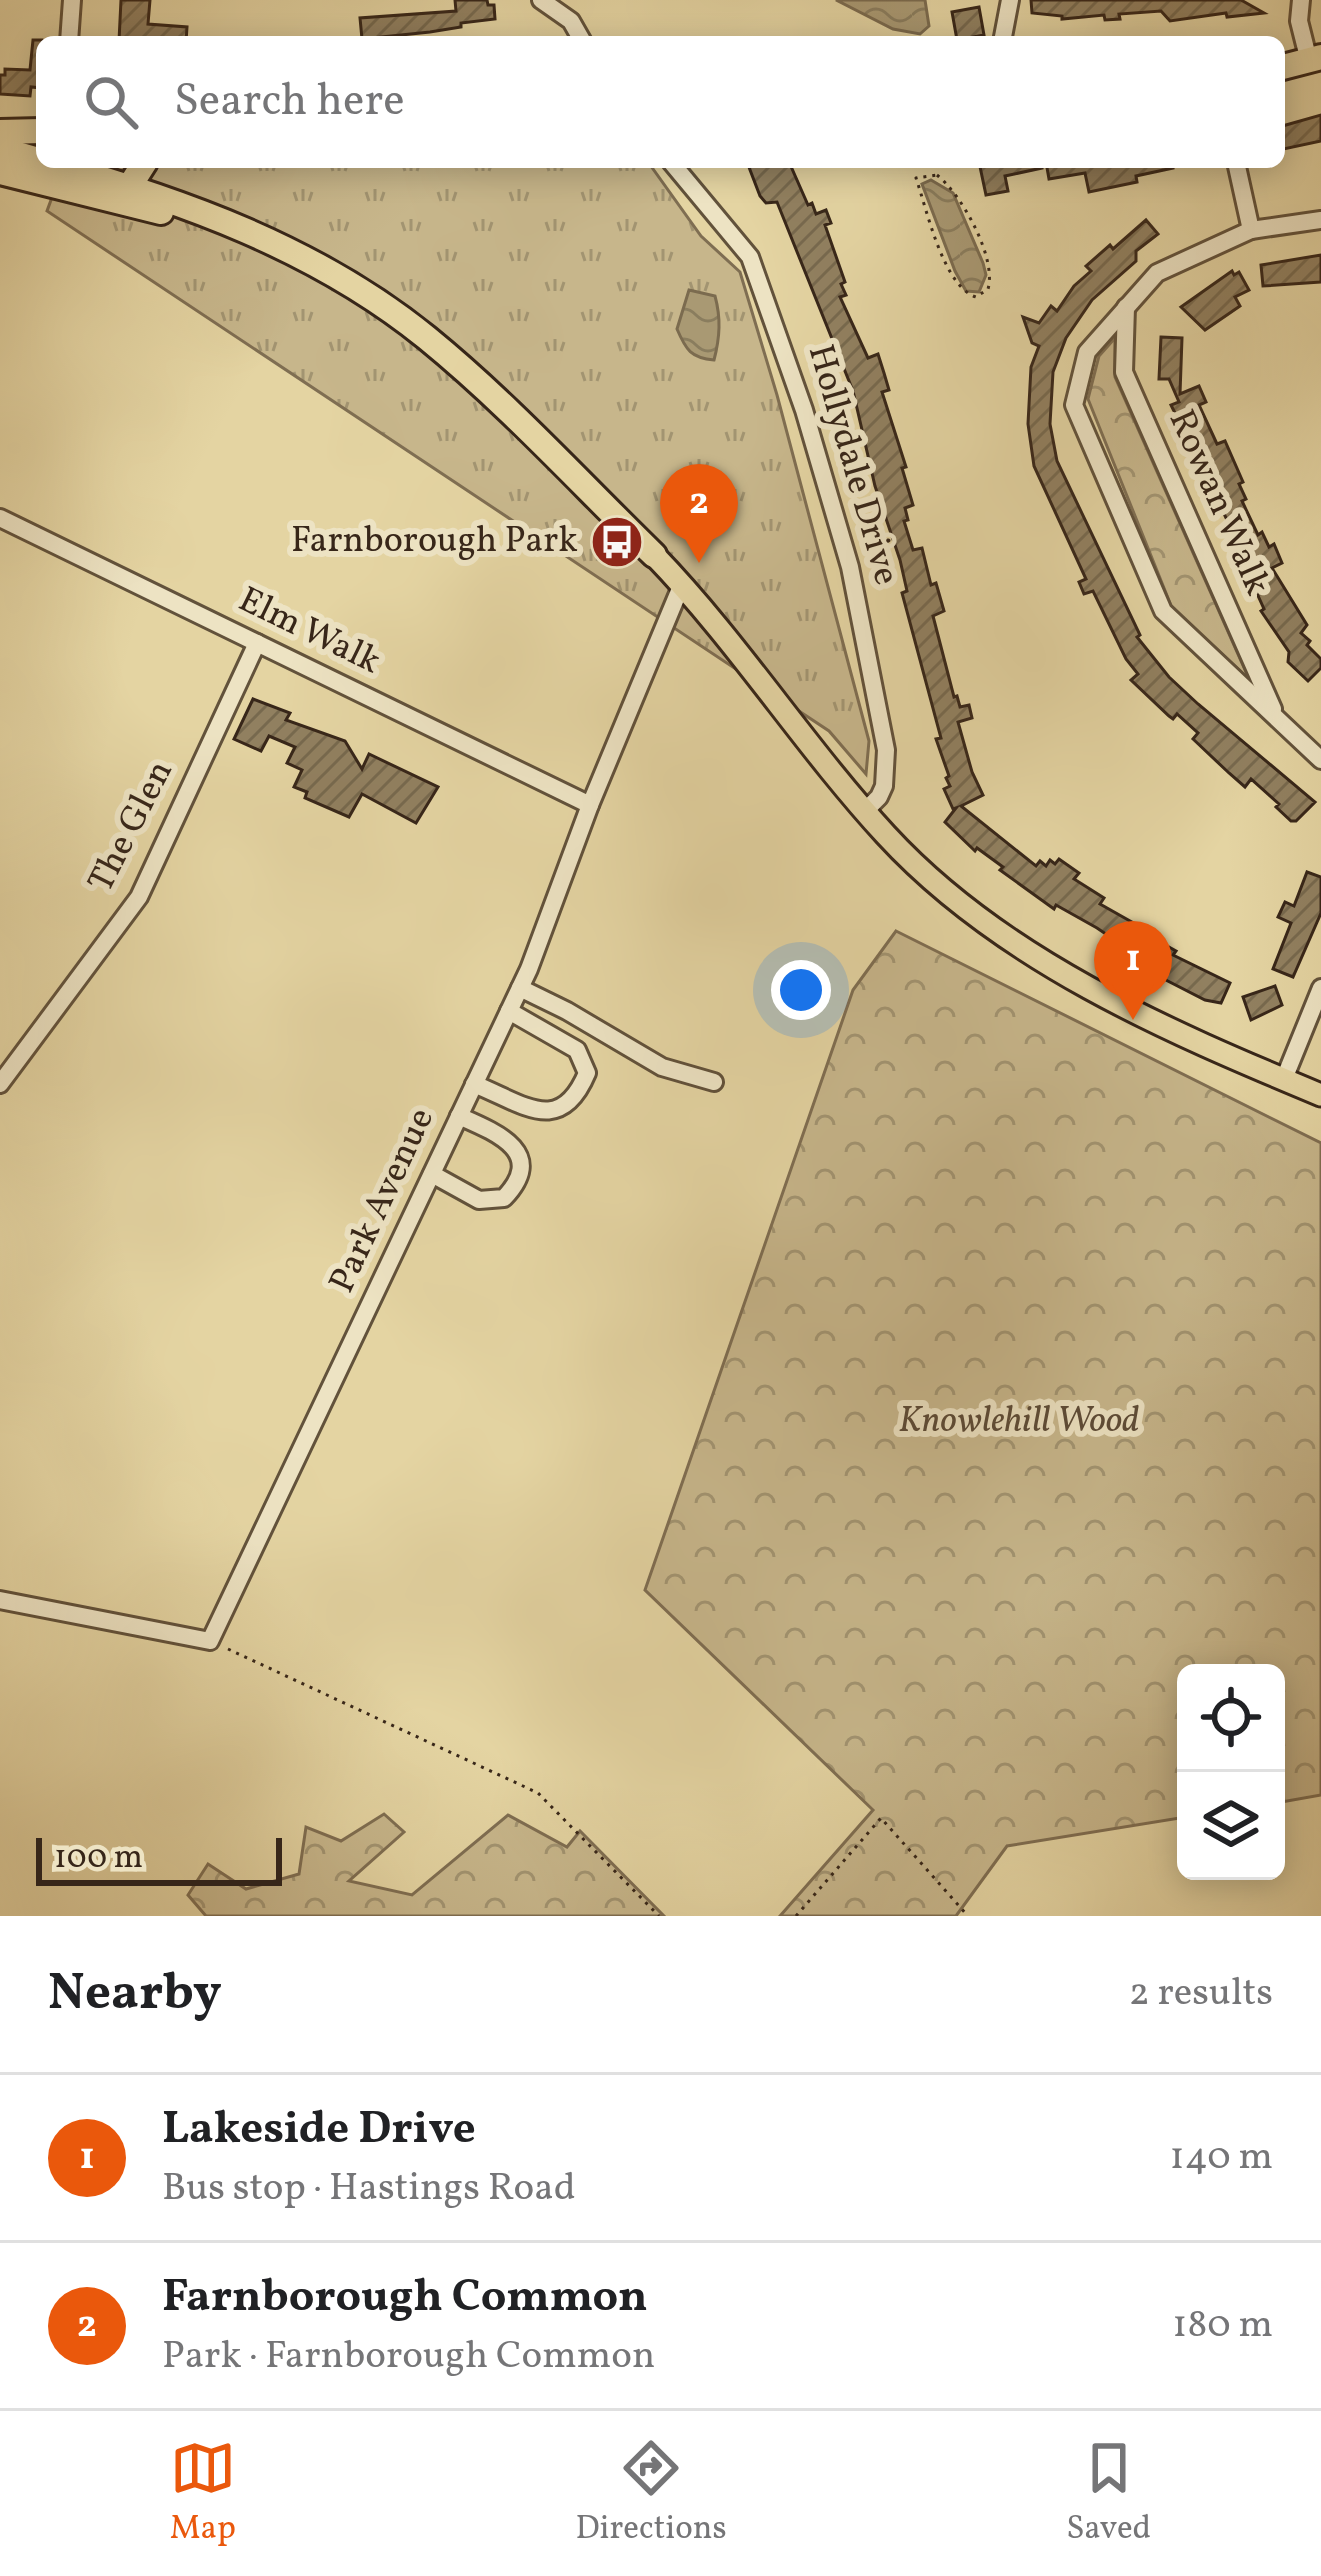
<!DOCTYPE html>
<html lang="en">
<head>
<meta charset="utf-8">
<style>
  :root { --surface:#fff; --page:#f6f6f6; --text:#202124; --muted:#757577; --line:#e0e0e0; --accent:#ea580c }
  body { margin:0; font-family:Vollkorn,serif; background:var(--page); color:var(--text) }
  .controls { position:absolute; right:36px; bottom:36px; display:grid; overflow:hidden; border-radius:18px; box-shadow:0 6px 30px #0003 }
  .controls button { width:108px; height:108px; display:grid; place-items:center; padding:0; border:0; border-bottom:3px solid var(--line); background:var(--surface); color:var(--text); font:60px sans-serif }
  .scale { position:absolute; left:36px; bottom:30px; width:246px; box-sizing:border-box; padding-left:12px; border:6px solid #372619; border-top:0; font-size:33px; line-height:42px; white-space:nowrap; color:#372619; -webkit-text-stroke:9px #ede3c3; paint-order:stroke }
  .you { position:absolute; left:801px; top:990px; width:42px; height:42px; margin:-30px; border:9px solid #fff; border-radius:50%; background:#1a73e8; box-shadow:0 0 0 18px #1a73e833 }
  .badge { display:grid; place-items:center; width:78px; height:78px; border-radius:50%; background:var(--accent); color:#fff; font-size:39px; font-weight:700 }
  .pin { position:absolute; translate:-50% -99px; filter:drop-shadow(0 3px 6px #0008) }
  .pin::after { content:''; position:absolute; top:63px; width:42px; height:36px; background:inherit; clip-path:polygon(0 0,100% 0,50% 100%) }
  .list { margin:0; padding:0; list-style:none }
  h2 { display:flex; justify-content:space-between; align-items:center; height:156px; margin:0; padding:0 48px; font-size:51px }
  h2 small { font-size:39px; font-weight:400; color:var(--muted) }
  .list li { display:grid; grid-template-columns:78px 1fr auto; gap:36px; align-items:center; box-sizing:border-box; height:168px; padding:0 48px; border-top:3px solid var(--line) }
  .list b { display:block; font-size:45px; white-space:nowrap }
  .list p { margin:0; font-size:39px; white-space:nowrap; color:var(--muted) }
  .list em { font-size:39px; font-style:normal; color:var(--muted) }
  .icon { flex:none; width:66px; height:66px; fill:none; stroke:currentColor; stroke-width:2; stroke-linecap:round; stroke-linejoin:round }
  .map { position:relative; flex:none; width:1321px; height:1916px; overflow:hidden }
  .search { position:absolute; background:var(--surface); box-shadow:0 6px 30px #0003; left:36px; right:36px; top:36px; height:132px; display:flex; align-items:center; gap:30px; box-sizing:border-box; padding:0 42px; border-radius:18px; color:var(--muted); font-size:45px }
  .sheet { height:492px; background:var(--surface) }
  nav { display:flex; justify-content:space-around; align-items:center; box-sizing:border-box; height:168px; border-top:3px solid var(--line); background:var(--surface); font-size:33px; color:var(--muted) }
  nav a { display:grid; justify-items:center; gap:6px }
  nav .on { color:var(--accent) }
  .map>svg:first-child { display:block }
  .grass { fill:url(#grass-tufts); stroke:#7f6e52; stroke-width:3 }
  .forest { fill:url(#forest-crowns); stroke:#7f6e52; stroke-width:3 }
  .water { fill:url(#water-waves); stroke:#7b6b4f; stroke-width:3 }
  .building { fill:url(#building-hatch); stroke:#372619; stroke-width:3 }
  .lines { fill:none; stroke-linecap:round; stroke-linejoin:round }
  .minor-casing { stroke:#62523b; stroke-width:22 }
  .major-casing { stroke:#372619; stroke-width:27 }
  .highway-casing { stroke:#372619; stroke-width:30 }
  .path { stroke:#372619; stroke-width:3; stroke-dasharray:3 6; stroke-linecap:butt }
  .minor { stroke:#ede3c3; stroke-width:16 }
  .major { stroke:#e4d4a2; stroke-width:21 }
  .highway { stroke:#e4d4a2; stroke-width:24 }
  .labels { text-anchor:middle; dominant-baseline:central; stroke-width:12; stroke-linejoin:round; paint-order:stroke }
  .street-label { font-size:36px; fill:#372619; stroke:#ede3c3 }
  .poi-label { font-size:36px; fill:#372619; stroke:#ede3c3; text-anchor:end }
  .park-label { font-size:36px; font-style:italic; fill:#5b4a36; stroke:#ede3c3 }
</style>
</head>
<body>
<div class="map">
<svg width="1321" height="1916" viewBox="0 0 1321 1916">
  <defs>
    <pattern id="grass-tufts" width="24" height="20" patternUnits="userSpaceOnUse" patternTransform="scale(3)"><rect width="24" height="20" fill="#c7b68b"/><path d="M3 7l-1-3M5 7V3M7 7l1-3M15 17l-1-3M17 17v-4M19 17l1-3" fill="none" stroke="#a29471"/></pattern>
    <pattern id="forest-crowns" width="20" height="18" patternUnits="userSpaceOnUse" patternTransform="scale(3)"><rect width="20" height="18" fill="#c7b68b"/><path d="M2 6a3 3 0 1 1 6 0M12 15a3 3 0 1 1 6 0" fill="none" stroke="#a29471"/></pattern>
    <pattern id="water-waves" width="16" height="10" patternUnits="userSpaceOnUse" patternTransform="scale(3)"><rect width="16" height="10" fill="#a99973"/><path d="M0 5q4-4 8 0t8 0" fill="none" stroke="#8a7d5e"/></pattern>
    <pattern id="building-hatch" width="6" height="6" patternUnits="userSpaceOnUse" patternTransform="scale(3)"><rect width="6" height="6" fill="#918060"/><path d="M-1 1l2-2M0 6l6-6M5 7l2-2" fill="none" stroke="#77694e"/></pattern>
  </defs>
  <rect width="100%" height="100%" fill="#e4d4a2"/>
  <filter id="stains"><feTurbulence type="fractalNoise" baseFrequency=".00167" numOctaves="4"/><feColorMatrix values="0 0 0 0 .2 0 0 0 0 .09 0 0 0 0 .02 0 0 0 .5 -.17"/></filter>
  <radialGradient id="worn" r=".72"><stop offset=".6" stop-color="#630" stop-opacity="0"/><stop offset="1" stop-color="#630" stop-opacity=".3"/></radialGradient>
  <path class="grass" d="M65 162H648L701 236 740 272 777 395 869 741 866 774 829 731 47 211Z"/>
  <g class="forest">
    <path d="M1115 338V377L1249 679 1172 608 1088 399 1099 356Z"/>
    <path d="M896 931 1321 1143V1795L1276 1803V1673H1186V1817L1007 1846 956 1916H780L873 1810 645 1590 853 990Z"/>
    <path d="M384 1814 404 1832 349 1881 412 1895 508 1815 567 1847 580 1831 664 1916H206L188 1895 208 1864 246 1889 299 1874 306 1827 341 1841Z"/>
  </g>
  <g class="water">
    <path d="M836 0H925L929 26 920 34 893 29Z"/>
    <path d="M931 180 953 193 983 263 986 275 979 292 966 291 955 271 922 184Z"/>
    <path d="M689 290 715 296C721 318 720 337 714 360 691 358 686 350 677 329Z"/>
  </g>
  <g class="building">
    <path d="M121 0H150L148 24 187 27 186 42 119 41Z"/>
    <path d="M455 0H487L488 5H494L495 19 461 23V27L430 32 362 39 360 18 456 11Z"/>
    <path d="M1031 0H1241L1264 13 1227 17 1226 13 1170 21 1161 11 1119 14 1120 19 1105 20 1104 15 1062 19V16L1032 13Z"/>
    <path d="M979 7 984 35 957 40 952 12Z"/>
    <path d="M33 40H42V88L31 87 30 96 0 94V75H5V69L30 70Z"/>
    <path d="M1321 115V141L1279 150V127Z"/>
    <path d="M747 162H789L808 205 812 203 816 214 826 210 831 223 825 225 845 282 841 284 846 295 840 297 868 358 878 354 884 373 889 390 882 392 906 467 902 468 913 505 905 508 908 520 904 521 913 550 922 548 931 585 936 583 944 611 933 616 954 697 957 696 960 707 969 705 972 718 958 722 972 772 983 795 961 806 1036 866 1040 861 1046 866 1050 860 1055 864 1059 859 1079 873 1074 879 1104 898 1100 904 1153 934 1151 937 1176 951 1173 955 1230 983 1221 1003 1205 1000 1160 977 1147 969 1150 964 1097 928 1056 905 1054 909 1000 870 1003 867 977 848 975 851 945 822 956 808 953 809 944 789 950 786 946 778 949 776 936 739 941 738 902 593 907 591 900 560 875 486 853 391 777 202 766 203 760 196Z"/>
    <path d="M979 162H1041L1042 168 1005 176 1008 191 986 195Z"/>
    <path d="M1046 162H1172L1173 168 1136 176 1137 182 1089 192 1085 173 1049 179Z"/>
    <path d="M1146 220 1158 234 1136 251V261L1092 300 1066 338 1053 372 1050 424 1057 461 1140 635 1137 637 1169 677 1198 704 1315 802 1296 821H1291L1276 807 1279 804 1251 779 1245 787 1229 773 1193 739 1198 733 1177 714 1173 719 1169 716 1131 680 1138 674 1126 659 1093 591 1084 594 1079 582 1086 579 1034 466 1028 424 1031 367 1039 346 1032 343 1023 317 1039 323 1051 306 1057 311 1074 286 1091 271 1086 266 1110 245 1113 249Z"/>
    <path d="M1321 255V282L1263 286 1261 265Z"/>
    <path d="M1232 271 1234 275 1239 272 1249 290 1235 297 1240 306 1205 330 1181 307Z"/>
    <path d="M1161 337 1182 338 1180 394 1199 386 1206 402 1199 405 1217 444 1225 441 1243 482 1239 484 1246 499 1242 501 1258 535 1262 532 1269 547 1274 544 1282 563 1272 568 1307 625 1301 633 1310 641 1307 645 1321 659V668L1308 681 1288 662 1289 652 1261 611 1264 609 1227 527 1230 526 1171 405 1179 402 1169 379H1159Z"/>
    <path d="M253 699 290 713 286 720 345 741 362 769 369 754 438 787 416 823 362 794 349 817 305 798 307 792 294 787 302 770 287 763 295 747 269 736 261 751 234 739Z"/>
    <path d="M1307 872 1321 877V913L1293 977 1273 969 1291 923 1278 917 1285 902 1294 906Z"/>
    <path d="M1275 986 1282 1005 1251 1020 1243 997Z"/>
  </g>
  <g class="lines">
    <g class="minor-casing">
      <g id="minor">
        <path d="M541 0 571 21 583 42"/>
        <path d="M1301 0 1299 21 1309 61"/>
        <path d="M69 42 72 0"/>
        <path d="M1002 42 1010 0"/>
        <path d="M671 162 750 257 804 410 850 567 886 750 884 786 879 797 865 811"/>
        <path d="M1236 162 1251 230 1321 220"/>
        <path d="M1251 230 1157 273 1087 352 1074 405 1163 611 1321 760"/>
        <path d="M1126 307 1124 372 1273 709"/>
        <path d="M0 518 590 805"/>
        <path d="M520 988 567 1011 662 1067 714 1082"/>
        <path d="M1284 1079 1321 988"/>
        <path d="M0 1084 139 897 257 643"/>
        <path d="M474 1084C524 1104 560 1137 587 1073L577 1050 509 1011"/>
        <path d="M432 1174 479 1200 504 1198C547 1153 498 1133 459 1116"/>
        <path d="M0 1600 210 1641 529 969 590 805 682 584"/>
      </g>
    </g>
    <g class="major-casing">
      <path id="major" d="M654 555C739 643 804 746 886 835 1001 960 1167 1031 1321 1095"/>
    </g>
    <g class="highway-casing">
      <g id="highway">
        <path d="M1279 68 1321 57"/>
        <path d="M0 132 42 131"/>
        <path d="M0 149 42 161"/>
        <path d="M45 162C181 200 316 248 427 338 508 404 580 483 654 555"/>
        <path d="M0 172 161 212"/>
        <path d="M124 195 145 162"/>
      </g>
    </g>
    <g class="path">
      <path d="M937 175C962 195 997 258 988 289L976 297C943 286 927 210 916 178Z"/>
      <path d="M228 1649 538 1793 659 1916"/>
      <path d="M796 1916 881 1818 968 1916"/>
    </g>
    <use href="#minor" class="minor"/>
    <use href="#major" class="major"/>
    <use href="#highway" class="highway"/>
  </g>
  <defs>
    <g id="bus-disc" transform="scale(2.7)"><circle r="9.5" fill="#8f2418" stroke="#ede3c3"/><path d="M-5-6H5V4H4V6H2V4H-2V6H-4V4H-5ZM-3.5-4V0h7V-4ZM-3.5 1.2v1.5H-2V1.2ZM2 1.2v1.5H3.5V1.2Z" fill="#fff"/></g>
  </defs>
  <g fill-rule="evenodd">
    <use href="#bus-disc" x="617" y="542"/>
  </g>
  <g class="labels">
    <g class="street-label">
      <text transform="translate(852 465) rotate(74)">Hollydale Drive</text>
      <text transform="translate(1218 503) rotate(66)">Rowan Walk</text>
      <text transform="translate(309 632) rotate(26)">Elm Walk</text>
      <text transform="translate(132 827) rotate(-63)">The Glen</text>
      <text transform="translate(383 1201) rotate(-65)">Park Avenue</text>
    </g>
    <g class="poi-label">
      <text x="578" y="542">Farnborough Park</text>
    </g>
    <g class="park-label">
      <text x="1019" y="1422">Knowlehill Wood</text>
    </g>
  </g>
  <rect width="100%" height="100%" filter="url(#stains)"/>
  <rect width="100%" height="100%" fill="url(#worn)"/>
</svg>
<div class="controls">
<button><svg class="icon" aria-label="locate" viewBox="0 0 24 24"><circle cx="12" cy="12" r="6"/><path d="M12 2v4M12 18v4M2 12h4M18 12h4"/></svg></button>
<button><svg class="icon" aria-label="layers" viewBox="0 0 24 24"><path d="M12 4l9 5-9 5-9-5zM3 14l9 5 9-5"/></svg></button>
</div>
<div class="scale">100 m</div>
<div class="you"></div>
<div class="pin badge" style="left:1133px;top:1020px">1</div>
<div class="pin badge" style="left:699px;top:563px">2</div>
<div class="search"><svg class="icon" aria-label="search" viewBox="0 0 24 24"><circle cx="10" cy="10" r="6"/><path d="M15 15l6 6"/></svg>Search here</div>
</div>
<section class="sheet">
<h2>Nearby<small>2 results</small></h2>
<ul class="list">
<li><span class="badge">1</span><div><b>Lakeside Drive</b><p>Bus stop · Hastings Road</p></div><em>140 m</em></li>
<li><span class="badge">2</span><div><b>Farnborough Common</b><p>Park · Farnborough Common</p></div><em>180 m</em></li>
</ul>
</section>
<nav>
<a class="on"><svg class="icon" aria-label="map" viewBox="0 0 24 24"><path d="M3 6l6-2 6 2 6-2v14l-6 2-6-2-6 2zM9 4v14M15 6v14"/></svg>Map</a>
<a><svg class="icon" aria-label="directions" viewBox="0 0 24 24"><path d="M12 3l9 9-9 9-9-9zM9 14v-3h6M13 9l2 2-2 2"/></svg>Directions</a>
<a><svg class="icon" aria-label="saved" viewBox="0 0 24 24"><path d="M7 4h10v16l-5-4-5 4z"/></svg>Saved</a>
</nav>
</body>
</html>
